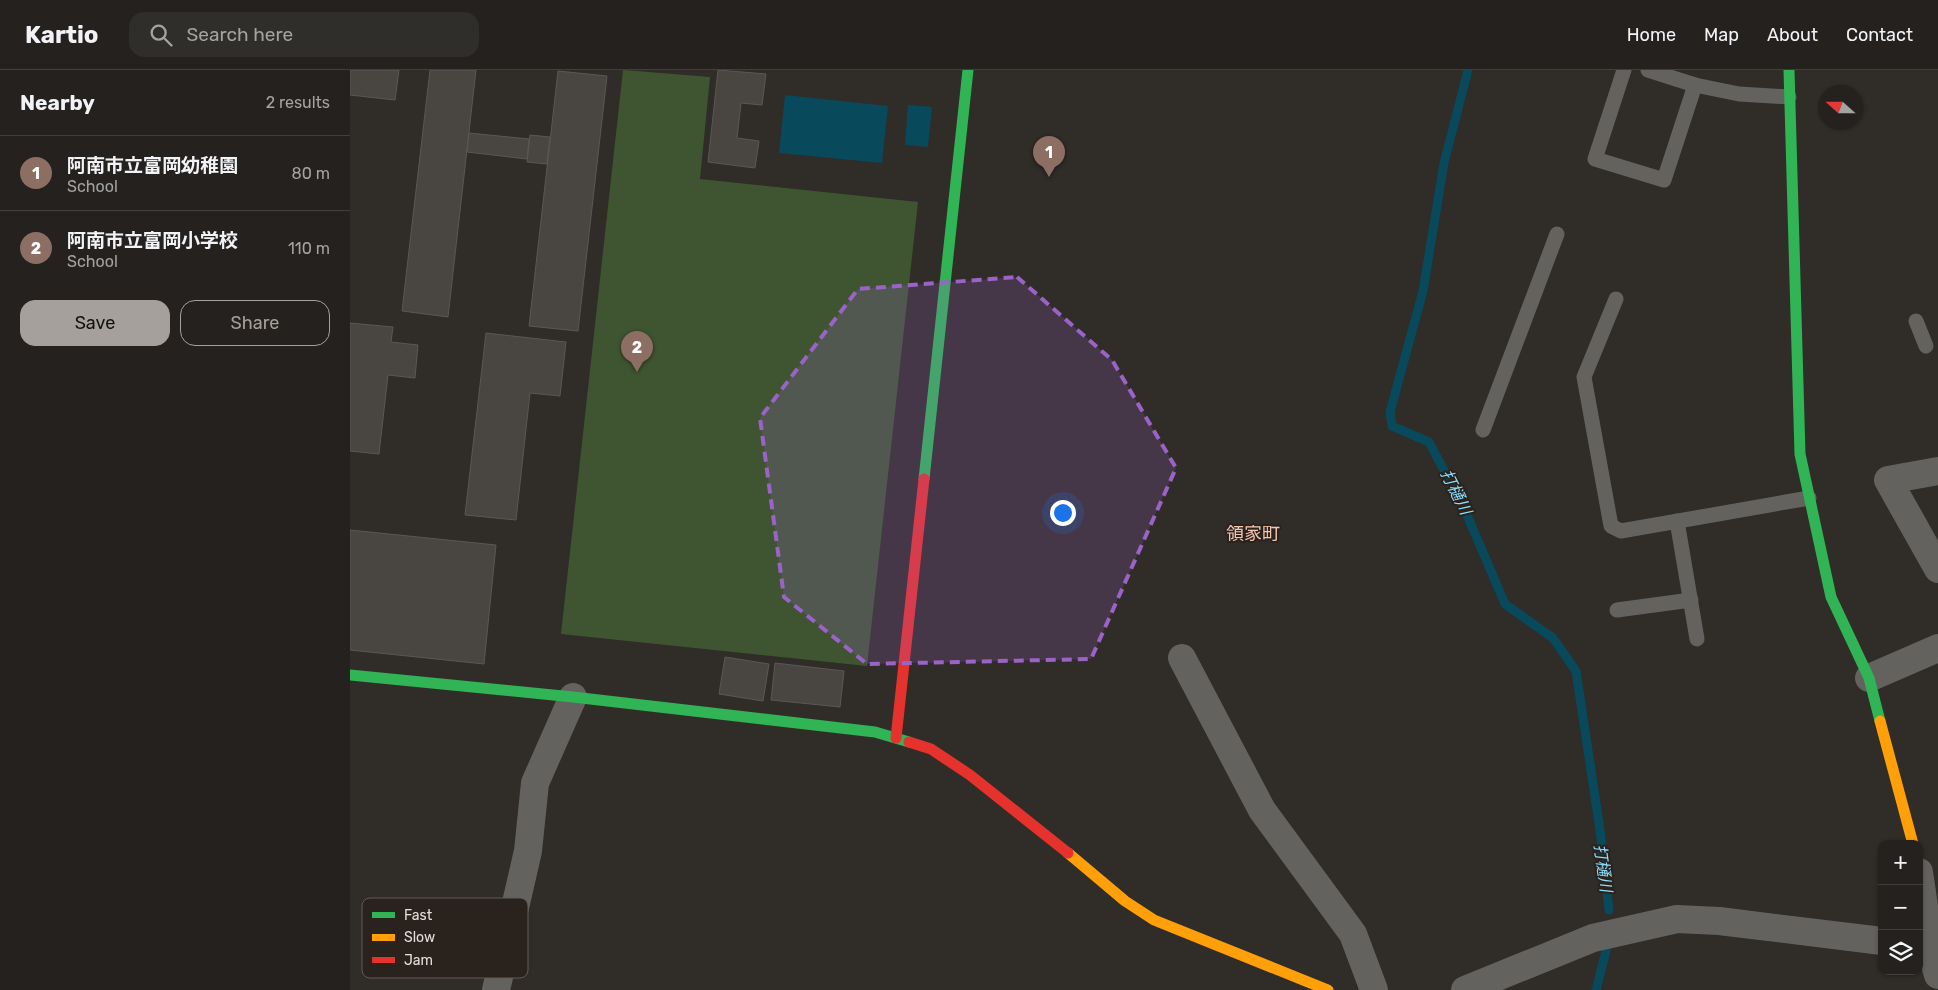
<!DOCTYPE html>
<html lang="en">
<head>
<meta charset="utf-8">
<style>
  :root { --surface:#24211e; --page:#302e2b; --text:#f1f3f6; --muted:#a3a3a4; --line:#413e3c; --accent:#a6a09c }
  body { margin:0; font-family:Rubik,"Noto Sans JP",sans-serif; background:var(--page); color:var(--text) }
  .controls { position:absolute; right:15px; bottom:15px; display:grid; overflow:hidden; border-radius:10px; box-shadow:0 1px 4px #0004 }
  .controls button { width:45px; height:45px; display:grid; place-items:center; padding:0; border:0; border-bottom:1px solid var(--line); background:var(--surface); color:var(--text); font:25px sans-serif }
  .compass { position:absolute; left:1468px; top:15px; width:45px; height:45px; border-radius:50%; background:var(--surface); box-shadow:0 1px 4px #0004; rotate:291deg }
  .you { position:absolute; left:712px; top:442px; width:18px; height:18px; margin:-12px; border:4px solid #fff; border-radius:50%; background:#1a73e8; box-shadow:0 0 0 8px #1a73e833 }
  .badge { display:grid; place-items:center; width:32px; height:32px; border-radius:50%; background:var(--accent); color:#fff; font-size:16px; font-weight:700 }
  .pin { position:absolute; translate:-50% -41px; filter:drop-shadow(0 1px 2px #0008) }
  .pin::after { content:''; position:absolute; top:26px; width:18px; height:15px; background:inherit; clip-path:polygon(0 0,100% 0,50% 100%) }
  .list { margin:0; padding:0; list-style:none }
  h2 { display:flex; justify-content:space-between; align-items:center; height:65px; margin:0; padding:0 20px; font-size:21px }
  h2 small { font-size:16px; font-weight:400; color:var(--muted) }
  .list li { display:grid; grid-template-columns:32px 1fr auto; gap:15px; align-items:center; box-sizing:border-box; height:75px; padding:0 20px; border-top:1px solid var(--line) }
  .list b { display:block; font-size:19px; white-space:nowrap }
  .list p { margin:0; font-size:16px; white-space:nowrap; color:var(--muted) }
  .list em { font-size:16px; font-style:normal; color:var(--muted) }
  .actions { display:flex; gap:10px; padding:15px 20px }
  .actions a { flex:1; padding:11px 0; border:1px solid var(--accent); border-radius:15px; text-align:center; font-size:18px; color:var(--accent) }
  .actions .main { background:var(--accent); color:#111 }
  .icon { flex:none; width:28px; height:28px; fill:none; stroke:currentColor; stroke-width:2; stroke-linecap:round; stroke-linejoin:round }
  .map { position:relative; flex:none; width:1588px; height:920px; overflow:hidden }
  header { display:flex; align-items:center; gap:30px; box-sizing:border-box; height:70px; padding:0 25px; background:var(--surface); border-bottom:1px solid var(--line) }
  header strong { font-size:24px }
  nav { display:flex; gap:28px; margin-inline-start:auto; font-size:18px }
  .search { width:350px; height:45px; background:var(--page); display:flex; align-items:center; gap:12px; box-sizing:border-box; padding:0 18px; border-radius:15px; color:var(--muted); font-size:19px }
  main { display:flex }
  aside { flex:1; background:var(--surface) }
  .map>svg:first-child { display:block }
  .green { fill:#3f5531 }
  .water { fill:#08495c }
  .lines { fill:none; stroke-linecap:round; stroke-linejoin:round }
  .stream { stroke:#08495c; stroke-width:9 }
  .building { fill:#494642; stroke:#5b5755 }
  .lane { stroke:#64625f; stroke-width:15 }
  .street { stroke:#64625f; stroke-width:28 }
  .fast { stroke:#30b455; stroke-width:11 }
  .slow { stroke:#ff9f0a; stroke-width:11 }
  .jam { stroke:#e5322d; stroke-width:11 }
  .marked { fill:#9b62c7; fill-opacity:0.2; stroke:#9b62c7; stroke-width:4; stroke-dasharray:10 6; stroke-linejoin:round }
  .labels { text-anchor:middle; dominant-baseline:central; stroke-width:4; stroke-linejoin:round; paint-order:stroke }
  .water-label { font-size:16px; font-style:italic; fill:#8ddefd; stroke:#2a221c }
  .quarter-label { font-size:18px; fill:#f5c7b2; stroke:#2a221c }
  .key { fill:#2a221c; stroke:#625b55; stroke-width:1 }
  .key-label { font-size:14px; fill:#e5dfdb }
</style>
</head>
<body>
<header>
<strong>Kartio</strong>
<div class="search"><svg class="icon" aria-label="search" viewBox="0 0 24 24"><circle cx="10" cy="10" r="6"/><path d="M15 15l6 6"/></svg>Search here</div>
<nav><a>Home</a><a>Map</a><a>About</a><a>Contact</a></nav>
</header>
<main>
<aside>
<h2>Nearby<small>2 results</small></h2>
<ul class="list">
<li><span class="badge" style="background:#8d6e63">1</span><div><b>阿南市立富岡幼稚園</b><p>School</p></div><em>80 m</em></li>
<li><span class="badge" style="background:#8d6e63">2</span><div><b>阿南市立富岡小学校</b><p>School</p></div><em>110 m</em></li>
</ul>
<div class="actions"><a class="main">Save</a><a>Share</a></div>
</aside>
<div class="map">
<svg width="1588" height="920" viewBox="0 0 1588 920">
  <rect width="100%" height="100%" fill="#302c28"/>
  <path class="green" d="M273 0 360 7 350 109 568 132 517 596 211 564Z"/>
  <g class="water">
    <path d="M435 25 538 36 532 93 429 83Z"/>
    <path d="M558 35 582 37 578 77 555 75Z"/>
  </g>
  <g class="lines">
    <g class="stream">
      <path d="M1118 0 1094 93 1073 221 1040 342 1042 356 1079 372 1114 438 1155 534 1203 568 1226 601 1250 760 1259 840"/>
      <path d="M1246 920 1257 877"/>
    </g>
  </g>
  <g class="building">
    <path d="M0 0H49L45 30 0 25Z"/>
    <path d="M80 0H126L98 247 52 241Z"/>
    <path d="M368 0 416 4 412 35 391 33 387 68 409 71 405 98 358 92Z"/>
    <path d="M208 1 257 6 228 261 179 256Z"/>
    <path d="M119 63 179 69 177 89 117 82Z"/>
    <path d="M180 65 200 67 197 94 177 92Z"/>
    <path d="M0 253 43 257 41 272 68 275 65 308 38 305 29 384 0 381Z"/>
    <path d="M136 263 216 272 210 326 180 323 166 450 115 445Z"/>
    <path d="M0 460 146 475 134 594 0 580Z"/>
    <path d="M375 587 419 594 413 631 369 624Z"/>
    <path d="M425 593 494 601 490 637 421 630Z"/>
  </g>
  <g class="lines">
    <g class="lane">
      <path d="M1274 0 1245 89 1314 110 1345 15"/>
      <path d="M1298 0 1345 15 1389 24 1439 27"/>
      <path d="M1266 229 1234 307 1261 456 1271 461 1459 428"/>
      <path d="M1566 251 1576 276"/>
      <path d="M1133 360 1207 164"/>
      <path d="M1327 451 1347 569"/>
      <path d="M1267 540 1341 530"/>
    </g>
    <g class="street">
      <path d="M1588 401 1538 410 1588 499"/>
      <path d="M832 588 912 740 1003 864 1024 920"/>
      <path d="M1519 608 1588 578"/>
      <path d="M1569 802 1580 877 1588 905"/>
      <path d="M146 920 178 781 185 713 223 627"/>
      <path d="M1115 920 1243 868 1327 849 1369 851 1532 871"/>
    </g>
    <g class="fast">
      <path d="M1439 0 1450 384 1481 527 1519 608 1530 651"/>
      <path d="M574 409 618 0"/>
      <path d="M0 605 223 627 525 662 559 672"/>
    </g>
    <g class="slow">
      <path d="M1530 651 1563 774"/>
      <path d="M718 783 775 831 804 850 978 920"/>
    </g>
    <g class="jam">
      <path d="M546 668 574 409"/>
      <path d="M559 672 581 679 620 705 718 783"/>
    </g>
  </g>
  <path class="marked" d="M667 207 762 290 826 398 741 589 517 594 434 527 410 348 508 219Z"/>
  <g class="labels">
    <g class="water-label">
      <text transform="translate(1106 422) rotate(63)">打樋川</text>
      <text transform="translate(1253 798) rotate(82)">打樋川</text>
    </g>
    <g class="quarter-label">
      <text x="903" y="464">領家町</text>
    </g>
  </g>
  <rect x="12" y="828" width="166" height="80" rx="8" class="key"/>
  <rect x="22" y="842" width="23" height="6" fill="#30b455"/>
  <rect x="22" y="864" width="23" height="7" fill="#ff9f0a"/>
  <rect x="22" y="887" width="23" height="6" fill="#e5322d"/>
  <g class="key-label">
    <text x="54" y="850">Fast</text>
    <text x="54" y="872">Slow</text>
    <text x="54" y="895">Jam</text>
  </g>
</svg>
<div class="controls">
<button>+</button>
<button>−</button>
<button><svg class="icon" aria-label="layers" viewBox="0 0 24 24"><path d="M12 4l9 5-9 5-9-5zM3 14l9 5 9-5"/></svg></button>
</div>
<svg class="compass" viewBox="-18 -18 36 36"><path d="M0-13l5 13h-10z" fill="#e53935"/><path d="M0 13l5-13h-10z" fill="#a3a3a4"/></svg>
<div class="you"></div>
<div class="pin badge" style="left:699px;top:107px;background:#8d6e63">1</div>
<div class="pin badge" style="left:287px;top:302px;background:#8d6e63">2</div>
</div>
</main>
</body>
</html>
